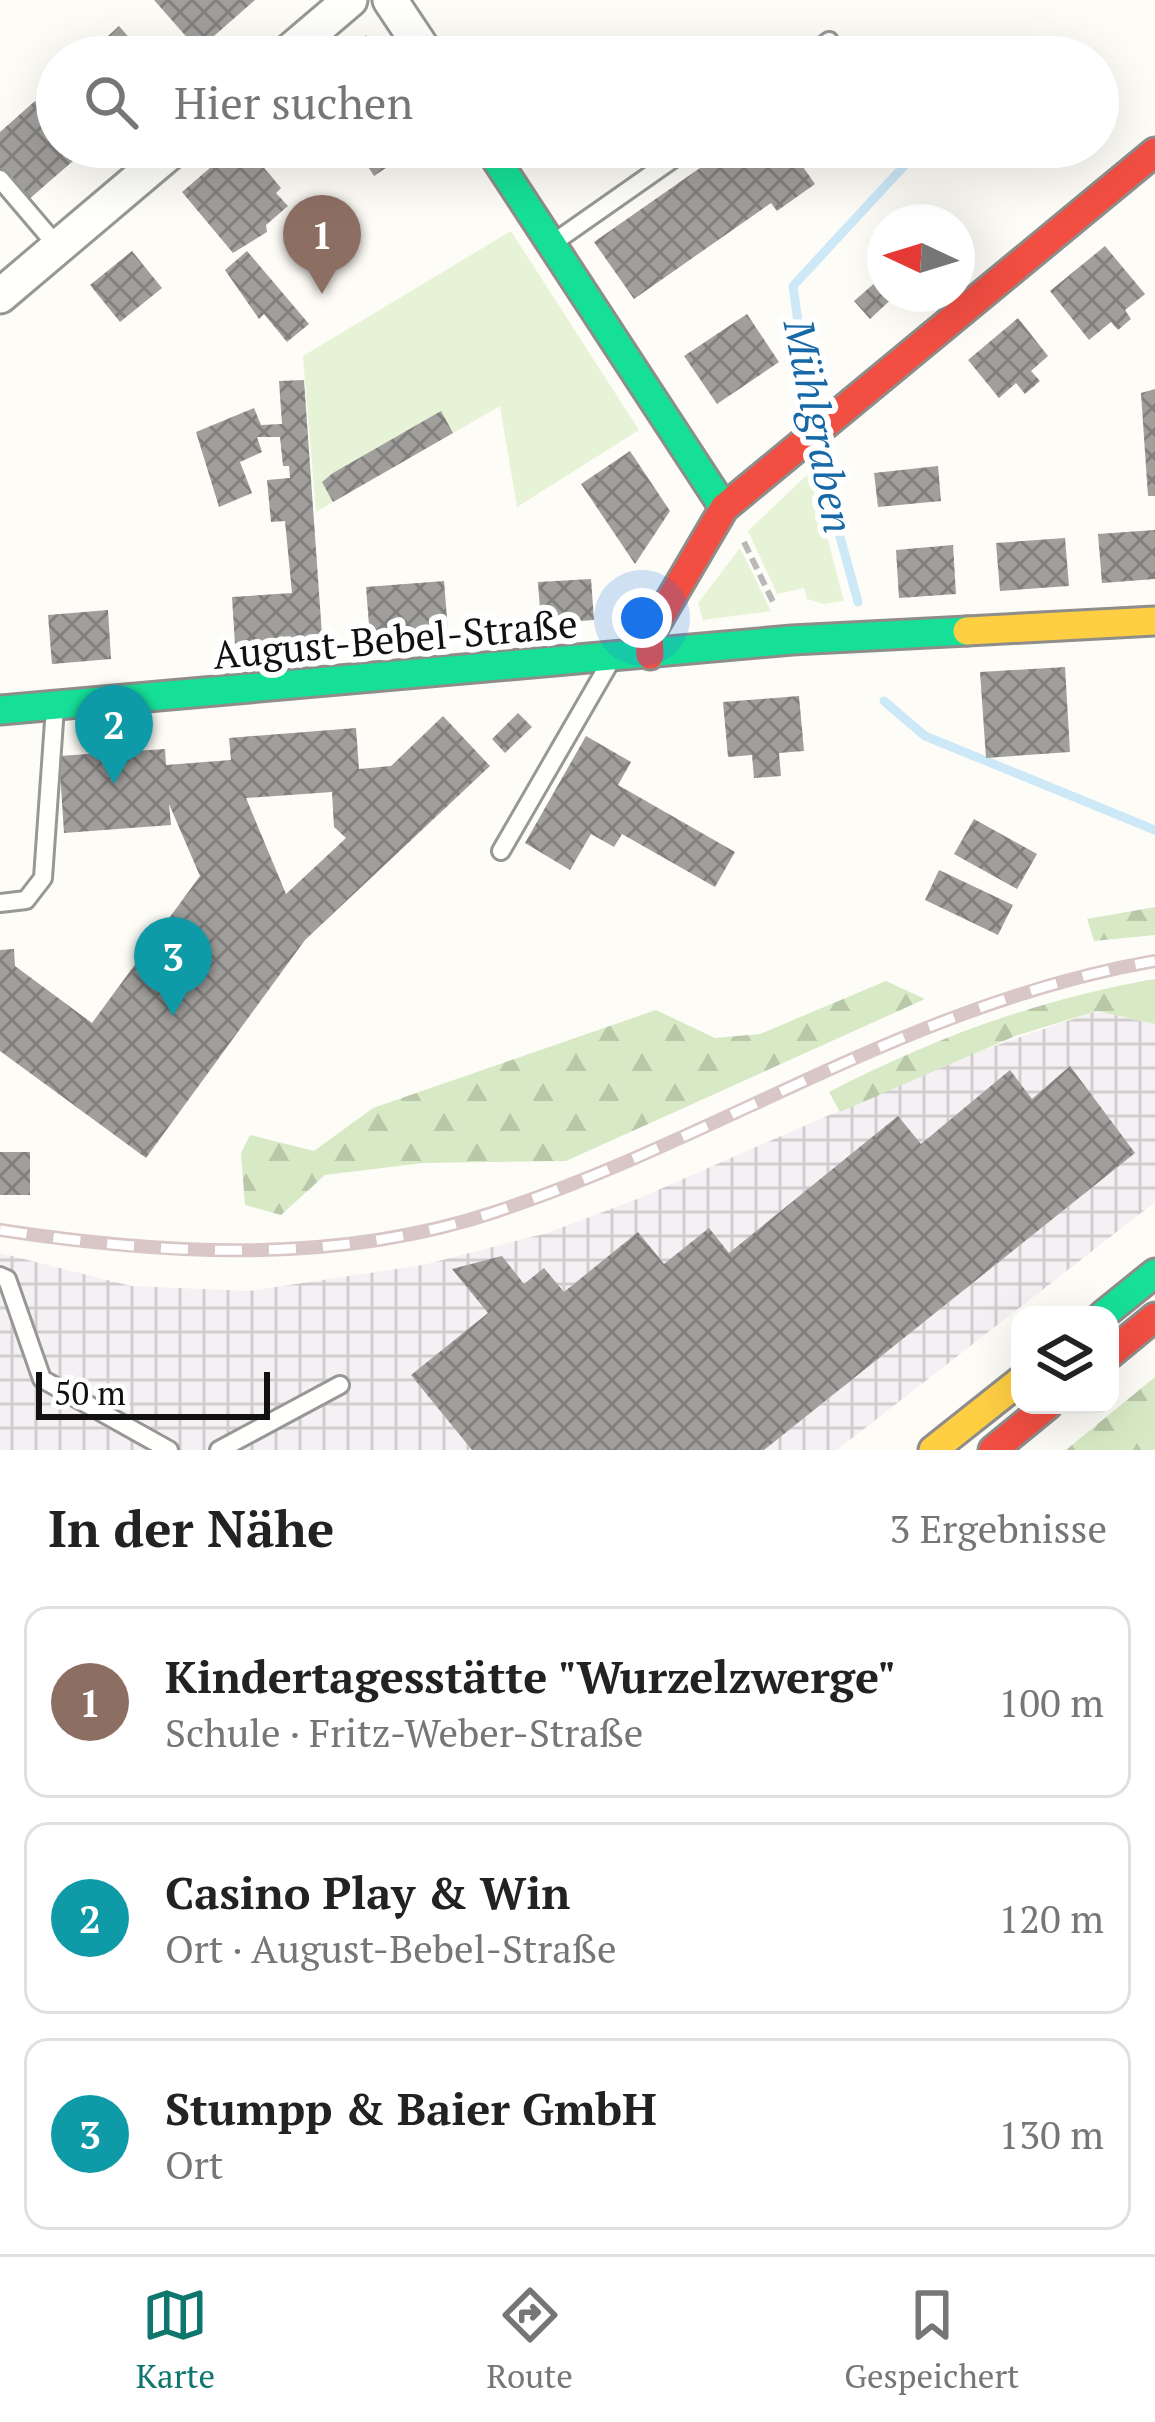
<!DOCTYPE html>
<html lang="de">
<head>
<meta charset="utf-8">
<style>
  :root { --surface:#fff; --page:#f2f2f2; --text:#222; --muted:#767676; --line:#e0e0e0; --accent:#0f766e }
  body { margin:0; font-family:"PT Serif",serif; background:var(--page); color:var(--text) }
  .controls { position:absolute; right:36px; bottom:36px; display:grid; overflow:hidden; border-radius:24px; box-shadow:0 12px 48px #0002 }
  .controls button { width:108px; height:108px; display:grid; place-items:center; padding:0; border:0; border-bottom:3px solid var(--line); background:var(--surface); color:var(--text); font:60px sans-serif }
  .compass { position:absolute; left:867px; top:204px; width:108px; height:108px; border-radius:50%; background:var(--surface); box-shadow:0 12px 48px #0002; rotate:274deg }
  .scale { position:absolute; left:36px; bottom:30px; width:234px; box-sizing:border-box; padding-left:12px; border:6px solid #111; border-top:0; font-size:33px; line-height:42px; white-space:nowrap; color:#111; -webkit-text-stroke:9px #fff; paint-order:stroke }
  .you { position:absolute; left:642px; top:618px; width:42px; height:42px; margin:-30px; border:9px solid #fff; border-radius:50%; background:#1a73e8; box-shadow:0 0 0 18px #1a73e833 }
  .badge { display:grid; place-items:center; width:78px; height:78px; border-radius:50%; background:var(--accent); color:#fff; font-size:39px; font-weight:700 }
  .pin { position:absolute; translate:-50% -99px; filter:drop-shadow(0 3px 6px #0008) }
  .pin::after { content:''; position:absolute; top:63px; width:42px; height:36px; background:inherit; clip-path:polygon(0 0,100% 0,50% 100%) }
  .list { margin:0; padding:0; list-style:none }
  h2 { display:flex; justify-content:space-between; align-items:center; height:156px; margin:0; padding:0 48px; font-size:51px }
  h2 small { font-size:39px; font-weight:400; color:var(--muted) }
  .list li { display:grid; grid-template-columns:78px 1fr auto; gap:36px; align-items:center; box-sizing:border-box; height:192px; margin:0 24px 24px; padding:0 24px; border:3px solid var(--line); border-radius:24px }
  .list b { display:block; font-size:45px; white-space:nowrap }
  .list p { margin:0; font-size:39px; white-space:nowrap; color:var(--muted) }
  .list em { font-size:39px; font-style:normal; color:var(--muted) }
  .icon { flex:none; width:66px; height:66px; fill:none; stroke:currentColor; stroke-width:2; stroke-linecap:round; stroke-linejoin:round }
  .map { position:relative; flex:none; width:1155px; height:1450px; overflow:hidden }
  .search { position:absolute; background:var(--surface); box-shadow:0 12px 48px #0002; left:36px; right:36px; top:36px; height:132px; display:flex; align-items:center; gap:30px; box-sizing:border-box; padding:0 42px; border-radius:66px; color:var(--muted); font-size:45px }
  .sheet { height:804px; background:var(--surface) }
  nav { display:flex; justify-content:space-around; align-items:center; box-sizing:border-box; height:168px; border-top:3px solid var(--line); background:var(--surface); font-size:33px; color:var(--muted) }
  nav a { display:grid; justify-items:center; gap:6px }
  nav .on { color:var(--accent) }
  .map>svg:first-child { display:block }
  .industrial { fill:url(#industrial-grid) }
  .grass { fill:#e7f3d7 }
  .forest { fill:url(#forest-firs) }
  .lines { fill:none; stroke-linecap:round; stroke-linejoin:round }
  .stream { stroke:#cde8f7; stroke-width:9 }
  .building { fill:url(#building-cross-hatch); fill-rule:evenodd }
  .lane-casing { stroke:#979795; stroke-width:22 }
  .street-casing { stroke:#979795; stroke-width:39 }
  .fast-casing { stroke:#8e8d8b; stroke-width:33 }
  .slow-casing { stroke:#8e8d8b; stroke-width:33 }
  .jam-casing { stroke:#8e8d8b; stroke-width:33 }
  .path { stroke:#b9b9b8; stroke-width:6; stroke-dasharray:12 6; stroke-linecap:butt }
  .lane { stroke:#fffffe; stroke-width:16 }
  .street { stroke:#fffffe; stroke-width:33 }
  .fast { stroke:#16e098; stroke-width:27 }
  .slow { stroke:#ffcf43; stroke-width:27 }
  .jam { stroke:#f24e42; stroke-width:27 }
  .rail-casing { stroke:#d9c6c7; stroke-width:14 }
  .rail { stroke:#fff; stroke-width:9; stroke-dasharray:27; stroke-linecap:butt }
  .labels { text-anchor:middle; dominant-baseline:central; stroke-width:12; stroke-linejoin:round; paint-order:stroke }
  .street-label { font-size:39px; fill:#111; stroke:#fff }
  .water-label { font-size:42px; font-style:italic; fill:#1768a6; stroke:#fff }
</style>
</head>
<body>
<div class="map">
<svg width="1155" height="1450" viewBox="0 0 1155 1450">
  <defs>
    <pattern id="industrial-grid" width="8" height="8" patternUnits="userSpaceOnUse" patternTransform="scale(3)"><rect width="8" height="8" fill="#f5f0f3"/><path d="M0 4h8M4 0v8" fill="none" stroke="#d1cdcf"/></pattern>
    <pattern id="forest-firs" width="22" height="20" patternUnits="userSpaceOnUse" patternTransform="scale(3)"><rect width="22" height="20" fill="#d8eac5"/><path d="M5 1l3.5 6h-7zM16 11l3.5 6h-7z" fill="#b8c8a8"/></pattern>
    <pattern id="building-cross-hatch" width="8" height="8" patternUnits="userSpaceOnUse" patternTransform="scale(3)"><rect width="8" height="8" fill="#a19f9c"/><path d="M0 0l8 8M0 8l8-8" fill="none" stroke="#82807e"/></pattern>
  </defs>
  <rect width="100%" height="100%" fill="#fdfcf7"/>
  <path class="industrial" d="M1097 1011 1155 1024V1202L837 1450H0V1253L131 1286 249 1291 423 1265 547 1233 635 1200 962 1057Z"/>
  <g class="grass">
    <path d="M511 231 639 430 517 507 500 406 316 512 303 356Z"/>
    <path d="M810 472 844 601 823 604 807 599 804 588 777 594 748 531Z"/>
    <path d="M740 548 771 611 703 620 698 603Z"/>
  </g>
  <g class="forest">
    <path d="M1155 907V935L1094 941 1087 919Z"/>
    <path d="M1155 979V1024L1097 1011 1015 1036 840 1112 829 1092C933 1038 1039 999 1155 979Z"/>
    <path d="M886 981 925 999 566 1161 423 1163 325 1175 281 1215 245 1205 241 1153 250 1135 314 1151 373 1108 656 1010 715 1038 760 1034Z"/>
    <path d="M1155 1377V1450H1066Z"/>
  </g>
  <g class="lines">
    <g class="stream">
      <path d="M812 422 793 286 916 153"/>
      <path d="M818 457 858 602"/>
      <path d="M884 701 925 736 1155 830"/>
    </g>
  </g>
  <g class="building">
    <path d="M154 0H255L198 50Z"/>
    <path d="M119 26 146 57H85Z"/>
    <path d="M366 35 381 57H333Z"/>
    <path d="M35 101 57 126V147H75L81 154 27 201 0 170V132Z"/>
    <path d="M225 147H246V158L253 168 260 163 281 188 276 193 288 206 266 225 267 232 233 253 182 192 225 155Z"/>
    <path d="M355 147H417L374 176Z"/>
    <path d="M730 147H789L815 184 777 211 771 203 634 299 594 242Z"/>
    <path d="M1105 246 1145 294 1125 310 1131 319 1118 330 1111 322 1089 340 1050 291Z"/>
    <path d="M132 251 162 288 120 322 90 285Z"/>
    <path d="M247 251 309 324 287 342 264 314 259 319 225 270Z"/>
    <path d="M885 274V294H897L870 319 854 301Z"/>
    <path d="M747 314 779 362 717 404 684 356Z"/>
    <path d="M1018 318 1048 356 1031 371 1040 381 1025 394 1016 383 999 398 968 360Z"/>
    <path d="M304 380 322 635 235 645 232 597 292 593 285 521 271 522 267 480 290 478 289 466H283L280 437H257L262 452 240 462 252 493 219 507 196 432 254 408 261 425 282 424 279 381Z"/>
    <path d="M1155 389V496H1148L1141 393Z"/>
    <path d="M441 411 453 433 333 502 322 482 333 473Z"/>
    <path d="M630 451 670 511 635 564 581 484Z"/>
    <path d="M938 466 941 501 878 507 874 473Z"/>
    <path d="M1155 530V579L1102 583 1098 534Z"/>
    <path d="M1065 538 1069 586 1000 591 996 543Z"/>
    <path d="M953 545 956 594 899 598 896 550Z"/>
    <path d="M591 579 594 620 541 624 538 582Z"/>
    <path d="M444 581 448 631 370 637 366 587Z"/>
    <path d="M108 610 111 659 52 664 48 615Z"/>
    <path d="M1065 667 1070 752 986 758 980 672Z"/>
    <path d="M799 696 804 751 779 753 781 776 754 778 752 755 728 757 723 702Z"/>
    <path d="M518 713 532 727 505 753 492 739Z"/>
    <path d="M443 716 490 766 305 940 146 1158 0 1051V950L14 949 15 966 92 1023 200 876 169 804 171 825 64 833 59 756 165 749 166 765 231 760 229 738 356 728 359 769 391 766ZM332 792 334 827 346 838 286 894 246 798Z"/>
    <path d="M586 736 631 762 618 785 735 852 715 887 622 834 614 847 591 834 570 870 525 843Z"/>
    <path d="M974 819 1037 854 1017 889 954 854Z"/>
    <path d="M939 870 1013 905 998 935 925 900Z"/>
    <path d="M1070 1066 1135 1153 764 1450H472L411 1375 488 1313 452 1269 502 1256 524 1284 544 1268 564 1292 638 1232 664 1264 709 1228 729 1253 898 1116 921 1144 1010 1070 1032 1099Z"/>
    <rect x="0" y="1152" width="30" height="43"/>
  </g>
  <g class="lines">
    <g class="lane-casing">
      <g id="lane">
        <path d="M808 57 829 41"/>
        <path d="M0 179 58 247"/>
        <path d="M553 243 690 147"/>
        <path d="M501 851 609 664"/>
        <path d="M0 903 26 900 43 878 55 707"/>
        <path d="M0 1276 7 1279 42 1379 169 1450"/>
        <path d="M219 1450 340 1385"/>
      </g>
    </g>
    <g class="street-casing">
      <g id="street">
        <path d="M390 0 428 57"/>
        <path d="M283 57 350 0"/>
        <path d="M0 296 176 147"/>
      </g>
    </g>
    <g class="fast-casing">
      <g id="fast">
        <path d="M488 147 724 508"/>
        <path d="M0 710 792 640 967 631"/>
        <path d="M1103 1315 1155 1273"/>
      </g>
    </g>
    <g class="slow-casing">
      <g id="slow">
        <path d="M967 631 1155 621"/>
        <path d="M933 1450 1020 1381"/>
      </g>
    </g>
    <g class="jam-casing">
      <g id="jam">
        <path d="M650 655 649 636 724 508 1155 152"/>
        <path d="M1110 1354 1155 1317"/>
        <path d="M993 1450 1048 1405"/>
      </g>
    </g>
    <path class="path" d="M744 542 775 606"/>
    <use href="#lane" class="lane"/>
    <use href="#street" class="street"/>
    <use href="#fast" class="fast"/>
    <use href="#slow" class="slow"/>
    <use href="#jam" class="jam"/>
    <g class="rail-casing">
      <path id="rail" d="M0 1230C164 1255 335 1265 495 1212 725 1136 909 1004 1155 961"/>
    </g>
    <use href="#rail" class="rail"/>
  </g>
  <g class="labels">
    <g class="street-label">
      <text transform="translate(395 638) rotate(-5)">August-Bebel-Straße</text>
    </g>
    <g class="water-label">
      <text transform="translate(820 426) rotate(79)">Mühlgraben</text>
    </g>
  </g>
</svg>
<div class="controls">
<button><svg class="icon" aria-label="layers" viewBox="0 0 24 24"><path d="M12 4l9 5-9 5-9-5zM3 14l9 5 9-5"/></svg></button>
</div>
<svg class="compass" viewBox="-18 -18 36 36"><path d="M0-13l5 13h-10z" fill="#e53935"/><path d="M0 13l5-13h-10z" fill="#767676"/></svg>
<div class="scale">50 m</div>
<div class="you"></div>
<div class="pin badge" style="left:322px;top:294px;background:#8d6e63">1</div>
<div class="pin badge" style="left:114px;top:784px;background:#0f9aa8">2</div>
<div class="pin badge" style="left:173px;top:1016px;background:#0f9aa8">3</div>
<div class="search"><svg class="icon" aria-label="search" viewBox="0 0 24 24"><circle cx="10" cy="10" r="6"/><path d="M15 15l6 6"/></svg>Hier suchen</div>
</div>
<section class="sheet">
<h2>In der Nähe<small>3 Ergebnisse</small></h2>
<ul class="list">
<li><span class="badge" style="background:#8d6e63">1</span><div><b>Kindertagesstätte &quot;Wurzelzwerge&quot;</b><p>Schule · Fritz-Weber-Straße</p></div><em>100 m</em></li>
<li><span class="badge" style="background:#0f9aa8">2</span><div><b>Casino Play &amp; Win</b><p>Ort · August-Bebel-Straße</p></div><em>120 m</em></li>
<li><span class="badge" style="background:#0f9aa8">3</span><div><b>Stumpp &amp; Baier GmbH</b><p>Ort</p></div><em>130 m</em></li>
</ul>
</section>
<nav>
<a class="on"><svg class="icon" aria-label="map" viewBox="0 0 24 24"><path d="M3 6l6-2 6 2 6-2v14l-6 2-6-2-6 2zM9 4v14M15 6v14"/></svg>Karte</a>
<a><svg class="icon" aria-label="directions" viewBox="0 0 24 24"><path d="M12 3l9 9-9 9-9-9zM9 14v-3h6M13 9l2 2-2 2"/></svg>Route</a>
<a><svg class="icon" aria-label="saved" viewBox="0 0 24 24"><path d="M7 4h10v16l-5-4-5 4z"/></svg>Gespeichert</a>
</nav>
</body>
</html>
